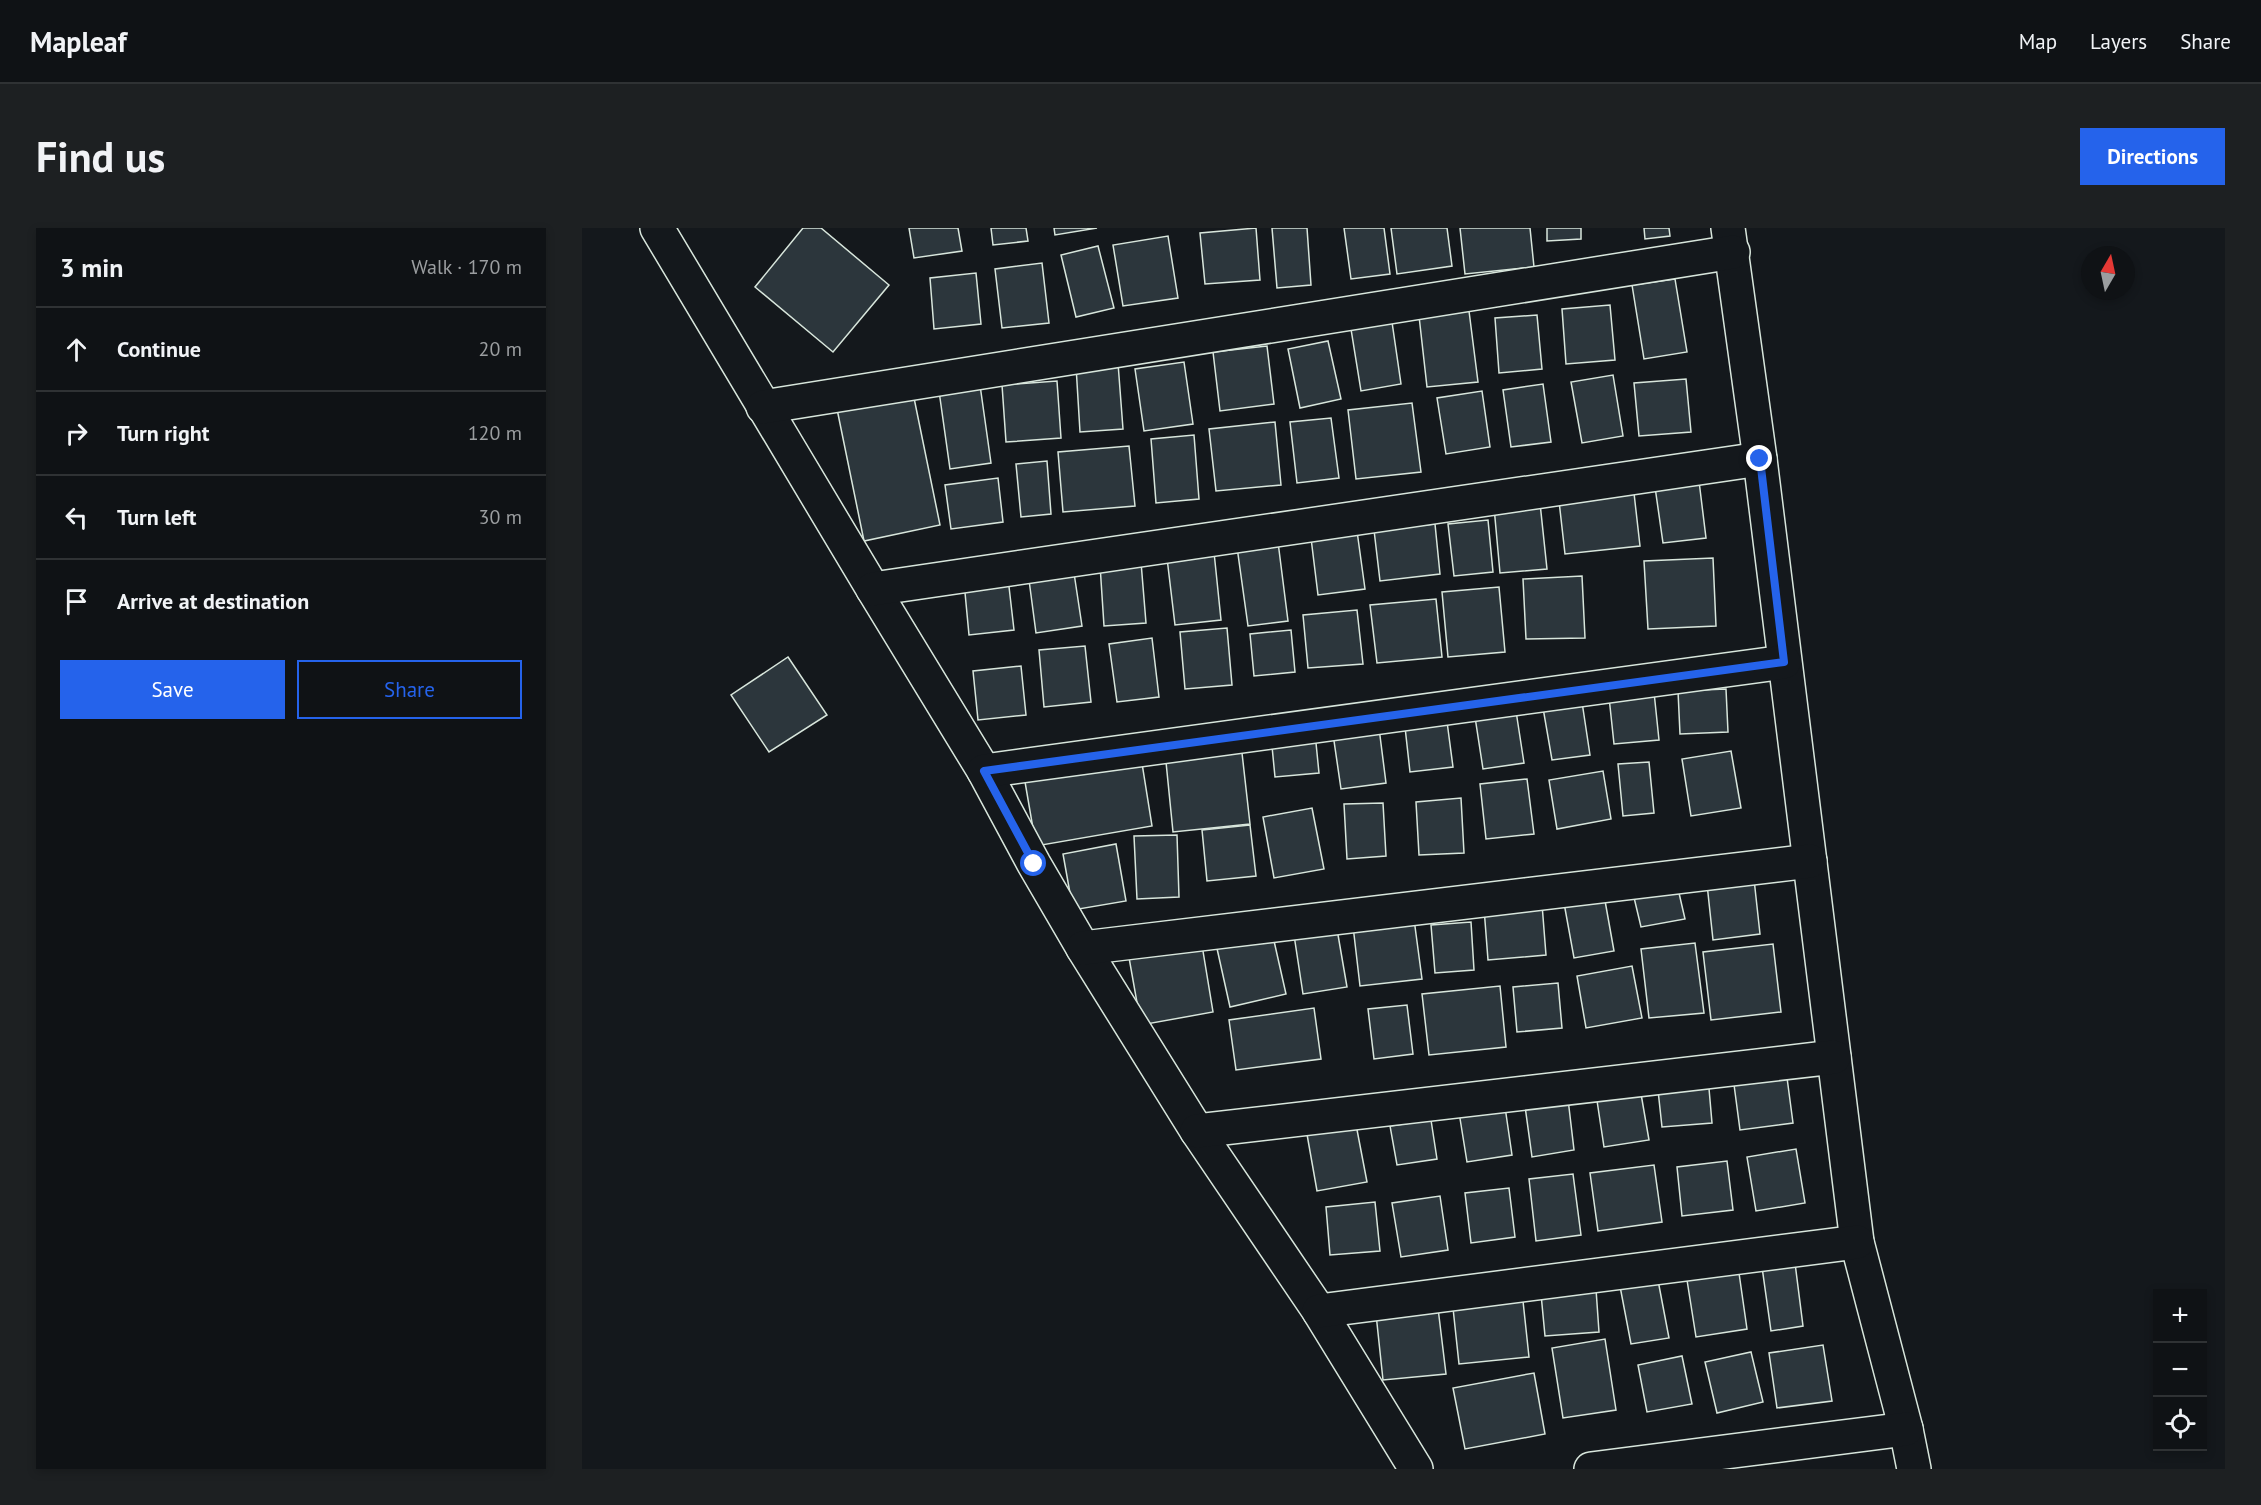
<!DOCTYPE html>
<html lang="en">
<head>
<meta charset="utf-8">
<style>
  :root { --surface:#0f1215; --page:#1d2022; --text:#f1f3f6; --muted:#9b9ea0; --line:#2f3234; --accent:#2563eb }
  body { margin:0; font-family:"PT Sans",sans-serif; background:var(--page); color:var(--text) }
  .controls { position:absolute; right:18px; bottom:18px; display:grid; overflow:hidden; border-radius:0px; box-shadow:0 3px 9px #0003 }
  .controls button { width:54px; height:54px; display:grid; place-items:center; padding:0; border:0; border-bottom:2px solid var(--line); background:var(--surface); color:var(--text); font:30px sans-serif }
  .compass { position:absolute; left:1499px; top:18px; width:54px; height:54px; border-radius:50%; background:var(--surface); box-shadow:0 3px 9px #0003; rotate:9deg }
  .stop { position:absolute; width:18px; height:18px; margin:-14px; border:4px solid #2563eb; border-radius:50%; background:#fff }
  .stop.end { background:#2563eb; border-color:#fff; box-shadow:0 2px 6px #0008 }
  .list { margin:0; padding:0; list-style:none }
  h2 { display:flex; justify-content:space-between; align-items:center; height:78px; margin:0; padding:0 24px; font-size:26px }
  h2 small { font-size:20px; font-weight:400; color:var(--muted) }
  .list li { display:grid; grid-template-columns:39px 1fr auto; gap:18px; align-items:center; box-sizing:border-box; height:84px; padding:0 24px; border-top:2px solid var(--line) }
  .list b { display:block; font-size:22px; white-space:nowrap }
  .list em { font-size:20px; font-style:normal; color:var(--muted) }
  .actions { display:flex; gap:12px; padding:18px 24px }
  .actions a { flex:1; padding:14px 0; border:2px solid var(--accent); border-radius:0px; text-align:center; font-size:21px; color:var(--accent) }
  .actions .main { background:var(--accent); color:#fff }
  .icon { flex:none; width:33px; height:33px; fill:none; stroke:currentColor; stroke-width:2; stroke-linecap:round; stroke-linejoin:round }
  .map { position:relative; flex:none; width:1643px; height:1241px; overflow:hidden; border-radius:0px }
  header { display:flex; align-items:center; gap:36px; box-sizing:border-box; height:84px; padding:0 30px; background:var(--surface); border-bottom:2px solid var(--line) }
  header strong { font-size:28px }
  nav { display:flex; gap:33px; margin-inline-start:auto; font-size:21px }
  .intro { display:flex; align-items:center; justify-content:space-between; box-sizing:border-box; height:144px; padding:0 36px }
  h1 { margin:0; font-size:42px }
  .button { padding:15px 27px; border-radius:0px; background:var(--accent); color:#fff; font-size:21px; font-weight:700 }
  main { display:flex; gap:36px; padding:0 36px }
  aside { flex:1; background:var(--surface); border-radius:0px; box-shadow:0 3px 9px #0003 }
  .map>svg:first-child { display:block }
  .building { fill:#2c363c; stroke:#d8e6dc; stroke-width:1.5 }
  .lines { fill:none; stroke-linecap:round; stroke-linejoin:round }
  .minor-casing { stroke:#d8e6dc; stroke-width:36 }
  .minor { stroke:#14181c; stroke-width:33 }
  .route { stroke:#2563eb; stroke-width:8 }
</style>
</head>
<body>
<header>
<strong>Mapleaf</strong>
<nav><a>Map</a><a>Layers</a><a>Share</a></nav>
</header>
<div class="intro"><h1>Find us</h1><a class="button">Directions</a></div>
<main>
<aside>
<h2>3 min<small>Walk · 170 m</small></h2>
<ul class="list">
<li><svg class="icon" aria-label="ahead" viewBox="0 0 24 24"><path d="M12 20V5M6 11l6-6 6 6"/></svg><div><b>Continue</b></div><em>20 m</em></li>
<li><svg class="icon" aria-label="right" viewBox="0 0 24 24"><path d="M7 20v-9h11M14 6l5 5-5 5"/></svg><div><b>Turn right</b></div><em>120 m</em></li>
<li><svg class="icon" aria-label="left" viewBox="0 0 24 24"><path d="M17 20v-9H6M10 6l-5 5 5 5"/></svg><div><b>Turn left</b></div><em>30 m</em></li>
<li><svg class="icon" aria-label="arrive" viewBox="0 0 24 24"><path d="M6 21V4h12l-3 4 3 4H6"/></svg><div><b>Arrive at destination</b></div></li>
</ul>
<div class="actions"><a class="main">Save</a><a>Share</a></div>
</aside>
<div class="map">
<svg width="1643" height="1241" viewBox="0 0 1643 1241">
  <rect width="100%" height="100%" fill="#14181c"/>
  <g class="building">
    <path d="M221 0H239L307 57 251 124 173 59Z"/>
    <path d="M327 0H376L380 23 332 30Z"/>
    <path d="M409 0H444L446 13 411 17Z"/>
    <path d="M472 0H515L473 7Z"/>
    <path d="M674 0 678 52 623 56 618 5Z"/>
    <path d="M690 0H725L729 57 695 60Z"/>
    <path d="M762 0H802L808 46 769 51Z"/>
    <path d="M809 0H865L870 38 815 46Z"/>
    <path d="M878 0H948L952 39 883 46Z"/>
    <path d="M965 0H999V11L965 13Z"/>
    <path d="M1062 0H1087L1088 8 1063 11Z"/>
    <path d="M586 8 596 70 541 78 531 17Z"/>
    <path d="M516 18 532 80 494 89 479 27Z"/>
    <path d="M460 35 467 95 420 100 413 41Z"/>
    <path d="M394 45 399 96 352 101 348 50Z"/>
    <path d="M1093 51 1105 124 1062 131 1050 57Z"/>
    <path d="M1028 77 1033 132 984 136 980 81Z"/>
    <path d="M887 83 896 154 845 159 837 88Z"/>
    <path d="M955 87 960 141 917 145 913 90Z"/>
    <path d="M810 94 819 156 779 163 769 101Z"/>
    <path d="M746 113 759 171 718 180 706 121Z"/>
    <path d="M685 118 692 176 638 183 631 124Z"/>
    <path d="M602 134 611 196 562 203 553 141Z"/>
    <path d="M536 135 541 201 498 204 494 138Z"/>
    <path d="M1031 147 1041 208 1000 215 989 154Z"/>
    <path d="M1104 151 1109 204 1057 208 1052 155Z"/>
    <path d="M475 153 479 210 424 214 420 157Z"/>
    <path d="M961 156 969 214 929 219 921 162Z"/>
    <path d="M398 157 409 235 368 241 357 163Z"/>
    <path d="M900 163 908 219 864 226 855 170Z"/>
    <path d="M331 165 358 297 282 313 255 181Z"/>
    <path d="M830 175 839 244 774 251 766 182Z"/>
    <path d="M749 190 757 250 715 255 708 194Z"/>
    <path d="M693 194 699 257 634 263 627 201Z"/>
    <path d="M612 207 617 271 574 275 569 211Z"/>
    <path d="M547 218 553 278 481 284 476 224Z"/>
    <path d="M465 233 469 286 439 289 434 236Z"/>
    <path d="M416 250 421 294 369 301 363 257Z"/>
    <path d="M1117 253 1124 310 1081 315 1073 259Z"/>
    <path d="M1052 265 1058 318 983 326 977 273Z"/>
    <path d="M958 275 965 341 918 345 912 279Z"/>
    <path d="M906 292 911 344 872 348 866 296Z"/>
    <path d="M853 296 858 346 798 353 792 302Z"/>
    <path d="M775 303 783 361 736 367 729 310Z"/>
    <path d="M696 314 706 393 666 398 655 319Z"/>
    <path d="M632 324 639 392 593 397 585 330Z"/>
    <path d="M1131 330 1134 398 1066 401 1062 333Z"/>
    <path d="M559 334 564 395 522 398 518 337Z"/>
    <path d="M492 345 500 398 454 405 447 352Z"/>
    <path d="M1000 348 1003 410 944 411 941 351Z"/>
    <path d="M426 350 432 402 387 407 382 354Z"/>
    <path d="M917 359 923 424 866 429 860 364Z"/>
    <path d="M854 371 860 429 795 435 788 377Z"/>
    <path d="M775 382 781 436 726 440 721 387Z"/>
    <path d="M645 400 650 457 603 461 598 404Z"/>
    <path d="M709 402 713 444 672 448 668 406Z"/>
    <path d="M570 410 577 469 535 474 527 416Z"/>
    <path d="M503 418 509 474 462 479 457 422Z"/>
    <path d="M206 429 245 487 187 524 149 467Z"/>
    <path d="M439 438 444 487 396 492 391 443Z"/>
    <path d="M1144 461 1146 504 1098 506 1096 463Z"/>
    <path d="M1072 464 1077 512 1032 516 1027 469Z"/>
    <path d="M1000 474 1008 527 970 532 961 480Z"/>
    <path d="M934 483 942 535 901 541 893 489Z"/>
    <path d="M864 486 871 539 828 544 822 490Z"/>
    <path d="M797 500 804 555 759 561 751 506Z"/>
    <path d="M733 505 737 545 693 549 689 508Z"/>
    <path d="M659 516 668 596 591 604 583 524Z"/>
    <path d="M1149 523 1159 580 1109 588 1100 531Z"/>
    <path d="M559 529 570 598 454 618 442 548Z"/>
    <path d="M1067 534 1072 585 1041 588 1036 536Z"/>
    <path d="M1021 543 1029 591 975 601 967 552Z"/>
    <path d="M945 551 952 606 904 611 898 556Z"/>
    <path d="M879 570 882 625 837 627 834 574Z"/>
    <path d="M801 575 804 628 765 631 762 576Z"/>
    <path d="M730 580 742 641 692 650 681 589Z"/>
    <path d="M668 597 674 648 625 653 620 602Z"/>
    <path d="M595 607 597 669 555 671 552 608Z"/>
    <path d="M534 616 544 673 491 682 481 626Z"/>
    <path d="M1172 651 1178 706 1131 712 1125 656Z"/>
    <path d="M1094 652 1103 691 1059 699 1050 661Z"/>
    <path d="M1022 667 1032 723 992 730 982 675Z"/>
    <path d="M960 676 964 727 906 732 902 680Z"/>
    <path d="M832 691 840 751 778 758 771 698Z"/>
    <path d="M889 694 892 742 853 745 849 697Z"/>
    <path d="M755 701 765 759 721 766 712 707Z"/>
    <path d="M690 704 704 766 648 779 634 716Z"/>
    <path d="M619 711 631 784 559 797 546 724Z"/>
    <path d="M1113 715 1122 785 1067 790 1059 721Z"/>
    <path d="M1191 716 1199 784 1129 792 1121 724Z"/>
    <path d="M1050 738 1060 790 1004 800 995 748Z"/>
    <path d="M976 755 980 800 935 804 931 759Z"/>
    <path d="M918 758 924 819 847 827 840 766Z"/>
    <path d="M825 777 831 826 792 831 786 781Z"/>
    <path d="M732 780 739 831 654 842 647 792Z"/>
    <path d="M1204 842 1211 895 1158 902 1151 849Z"/>
    <path d="M1126 849 1130 895 1080 899 1075 853Z"/>
    <path d="M1058 860 1067 912 1022 919 1014 866Z"/>
    <path d="M986 871 992 922 950 929 943 878Z"/>
    <path d="M922 872 930 927 885 934 876 878Z"/>
    <path d="M772 886 785 954 735 963 723 895Z"/>
    <path d="M849 892 855 931 815 937 808 898Z"/>
    <path d="M1214 921 1223 975 1174 983 1165 929Z"/>
    <path d="M1145 933 1151 982 1100 988 1095 939Z"/>
    <path d="M1072 937 1080 994 1016 1003 1008 945Z"/>
    <path d="M991 946 999 1007 954 1013 947 951Z"/>
    <path d="M927 960 933 1009 889 1015 883 965Z"/>
    <path d="M858 968 866 1022 819 1029 810 975Z"/>
    <path d="M793 974 798 1023 748 1027 744 979Z"/>
    <path d="M1213 1035 1221 1098 1189 1103 1180 1039Z"/>
    <path d="M1157 1045 1165 1101 1114 1109 1105 1052Z"/>
    <path d="M1075 1047 1087 1110 1049 1116 1037 1053Z"/>
    <path d="M1014 1061 1017 1104 963 1108 959 1066Z"/>
    <path d="M941 1073 947 1129 877 1136 871 1080Z"/>
    <path d="M856 1080 864 1146 801 1152 794 1086Z"/>
    <path d="M1023 1111 1034 1182 981 1190 970 1120Z"/>
    <path d="M1241 1117 1250 1173 1195 1180 1187 1125Z"/>
    <path d="M1169 1124 1181 1174 1135 1185 1123 1134Z"/>
    <path d="M1100 1128 1110 1176 1065 1184 1056 1137Z"/>
    <path d="M952 1145 963 1206 883 1221 871 1160Z"/>
  </g>
  <g class="lines">
    <g class="minor-casing">
      <g id="minor">
        <path d="M75 0 291 361 402 543 452 636 501 720 615 903 737 1083 834 1241"/>
        <path d="M1146 0 1178 231 1275 1014 1324 1201 1332 1241"/>
        <path d="M181 179 1151 24"/>
        <path d="M291 361 1178 231"/>
        <path d="M402 543 1202 434"/>
        <path d="M501 720 1228 633"/>
        <path d="M615 903 1252 829"/>
        <path d="M737 1083 1275 1014"/>
        <path d="M1009 1241 1324 1201"/>
      </g>
    </g>
    <use href="#minor" class="minor"/>
  </g>
  <g class="lines">
    <path class="route" d="M452 636 402 543 1202 434 1178 231"/>
  </g>
</svg>
<div class="controls">
<button>+</button>
<button>−</button>
<button><svg class="icon" aria-label="locate" viewBox="0 0 24 24"><circle cx="12" cy="12" r="6"/><path d="M12 2v4M12 18v4M2 12h4M18 12h4"/></svg></button>
</div>
<svg class="compass" viewBox="-18 -18 36 36"><path d="M0-13l5 13h-10z" fill="#e53935"/><path d="M0 13l5-13h-10z" fill="#9b9ea0"/></svg>
<div class="stop" style="left:452px;top:636px"></div>
<div class="stop end" style="left:1178px;top:231px"></div>
</div>
</main>
</body>
</html>
